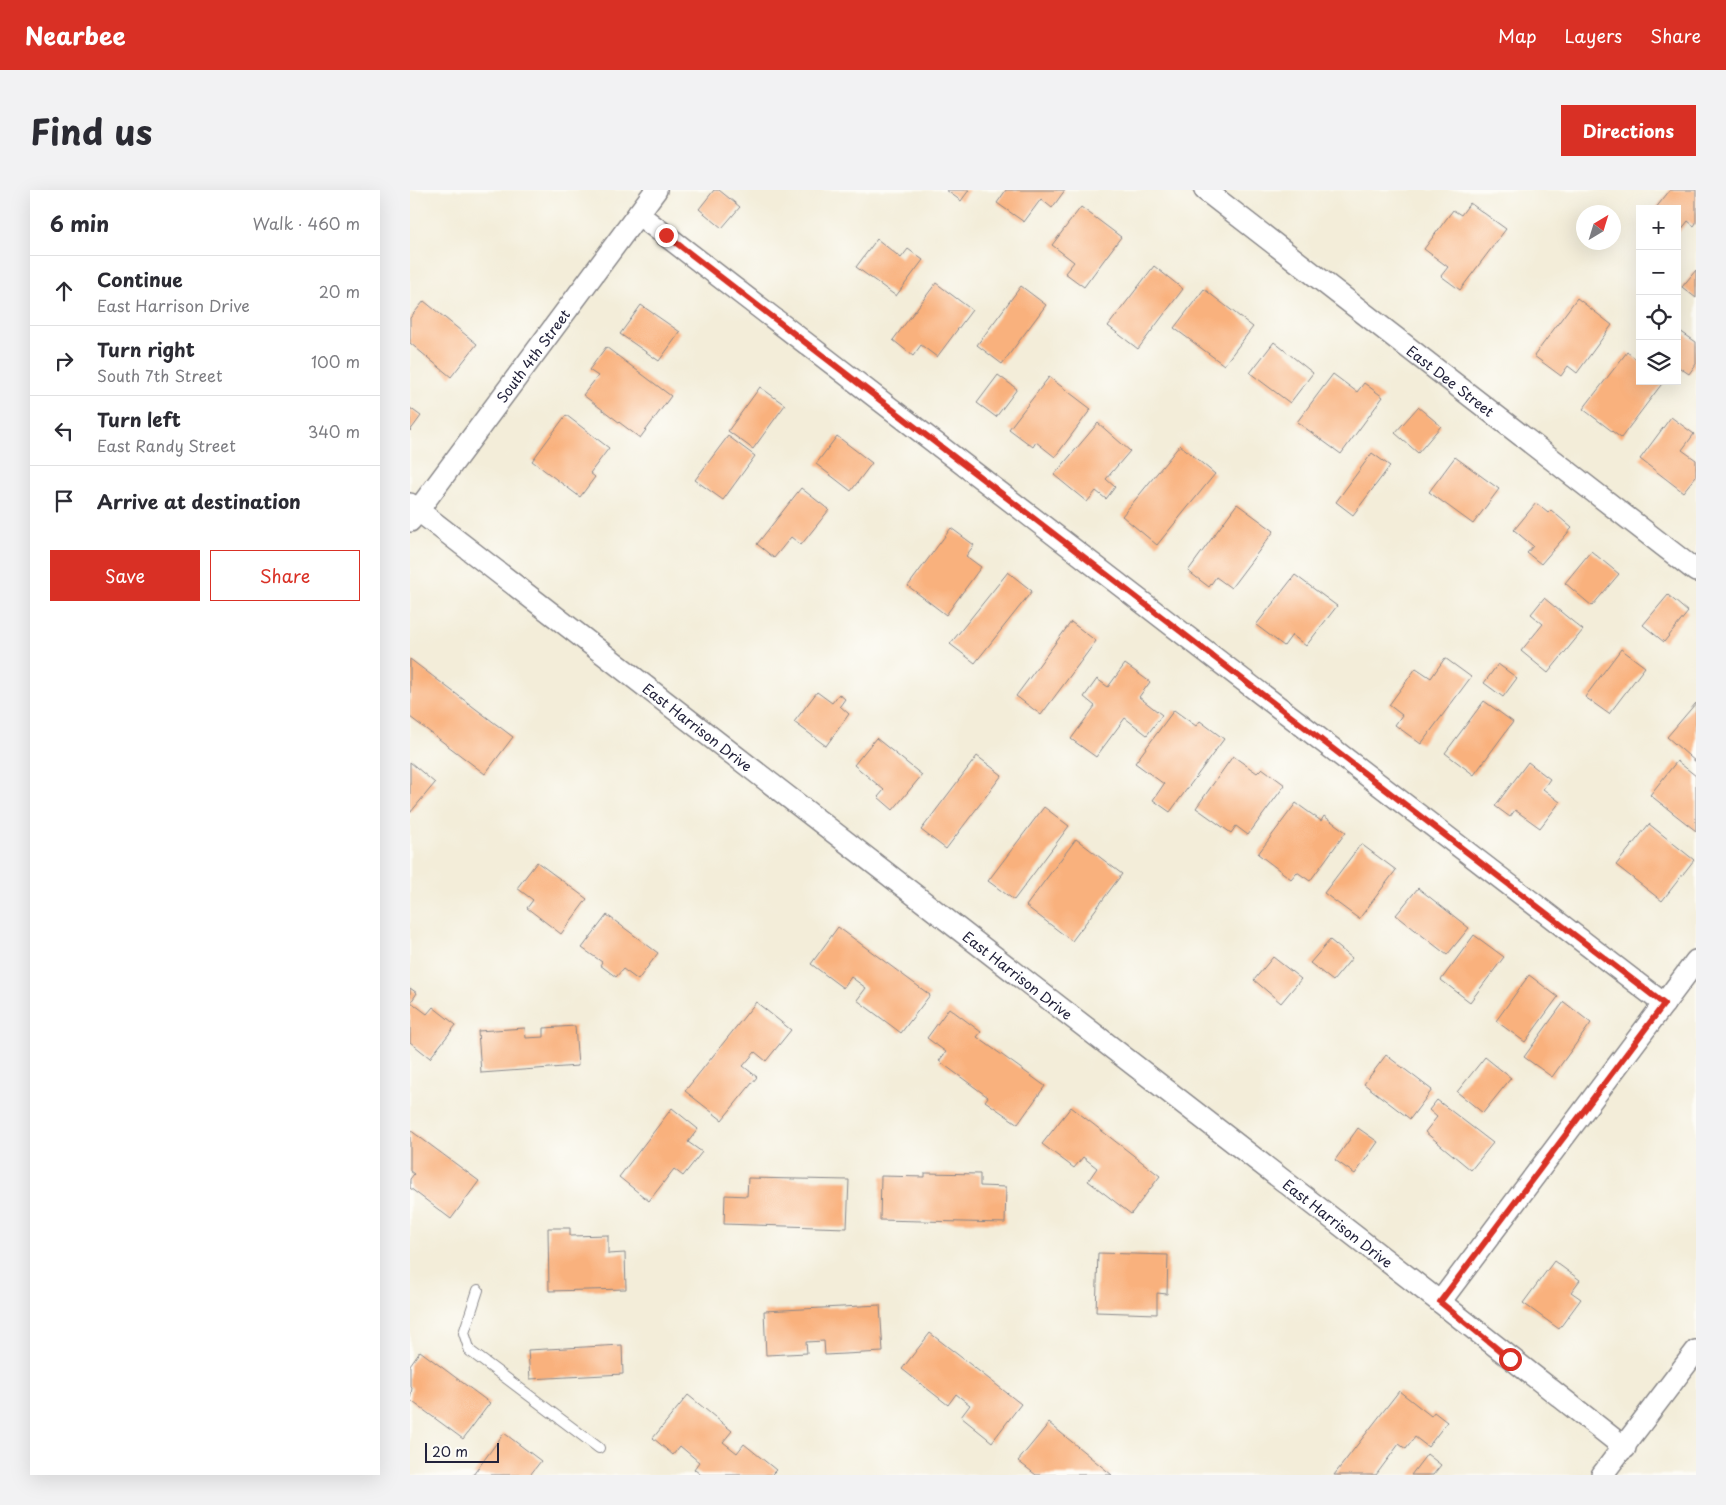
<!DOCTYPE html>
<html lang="en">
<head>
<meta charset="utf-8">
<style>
  :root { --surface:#fff; --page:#f2f2f3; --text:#2b2b33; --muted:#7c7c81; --line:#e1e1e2; --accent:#d93025 }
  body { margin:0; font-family:"Playpen Sans",sans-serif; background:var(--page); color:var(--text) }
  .controls { position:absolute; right:15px; top:15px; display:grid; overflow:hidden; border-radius:0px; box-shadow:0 5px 20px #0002 }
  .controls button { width:45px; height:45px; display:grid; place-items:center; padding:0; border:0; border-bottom:1px solid var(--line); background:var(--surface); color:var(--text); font:25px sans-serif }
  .compass { position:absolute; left:1166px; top:15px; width:45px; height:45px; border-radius:50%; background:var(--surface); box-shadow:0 5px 20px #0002; rotate:38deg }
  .scale { position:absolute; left:15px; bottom:12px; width:74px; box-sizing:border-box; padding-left:5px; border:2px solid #22223b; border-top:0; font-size:14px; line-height:18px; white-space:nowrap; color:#22223b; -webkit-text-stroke:4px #fdfcf7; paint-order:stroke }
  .stop { position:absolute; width:15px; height:15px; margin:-11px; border:4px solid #d93025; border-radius:50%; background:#fff }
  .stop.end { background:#d93025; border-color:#fff; box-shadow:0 1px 5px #0008 }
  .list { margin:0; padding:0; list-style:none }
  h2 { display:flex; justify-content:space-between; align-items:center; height:65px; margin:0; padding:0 20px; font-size:21px }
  h2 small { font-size:16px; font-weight:400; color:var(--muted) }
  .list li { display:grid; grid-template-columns:32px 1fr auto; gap:15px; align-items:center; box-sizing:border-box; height:70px; padding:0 20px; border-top:1px solid var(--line) }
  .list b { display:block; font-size:19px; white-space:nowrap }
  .list p { margin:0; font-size:16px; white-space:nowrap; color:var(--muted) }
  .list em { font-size:16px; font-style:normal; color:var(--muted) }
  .actions { display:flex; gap:10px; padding:15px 20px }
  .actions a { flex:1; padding:11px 0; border:1px solid var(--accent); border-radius:0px; text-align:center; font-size:18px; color:var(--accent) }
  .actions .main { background:var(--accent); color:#fff }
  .icon { flex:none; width:28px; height:28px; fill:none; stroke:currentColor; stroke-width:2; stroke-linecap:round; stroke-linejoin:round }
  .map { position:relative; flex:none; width:1286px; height:1285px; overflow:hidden; border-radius:0px }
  header { display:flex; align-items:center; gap:30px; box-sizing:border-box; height:70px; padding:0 25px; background:var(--accent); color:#fff }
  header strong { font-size:24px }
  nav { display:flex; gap:28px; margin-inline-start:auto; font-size:18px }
  .intro { display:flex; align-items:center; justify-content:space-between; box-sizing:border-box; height:120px; padding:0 30px }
  h1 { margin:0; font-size:35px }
  .button { padding:12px 22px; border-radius:0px; background:var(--accent); color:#fff; font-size:18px; font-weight:700 }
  main { display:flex; gap:30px; padding:0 30px }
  aside { flex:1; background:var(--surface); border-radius:0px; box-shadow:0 5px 20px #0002 }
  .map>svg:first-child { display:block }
  .building { fill:#f9b17d }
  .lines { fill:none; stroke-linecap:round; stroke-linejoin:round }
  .service-casing { stroke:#8a888a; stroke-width:12 }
  .minor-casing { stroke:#8a888a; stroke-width:24 }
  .service { stroke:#fff; stroke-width:10 }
  .minor { stroke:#fff; stroke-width:21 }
  .route { stroke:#d93025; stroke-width:6 }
  .labels { text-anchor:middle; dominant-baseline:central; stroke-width:5; stroke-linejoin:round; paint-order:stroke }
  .street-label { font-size:14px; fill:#22223b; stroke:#fdfcf7 }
</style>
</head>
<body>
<header>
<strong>Nearbee</strong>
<nav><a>Map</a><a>Layers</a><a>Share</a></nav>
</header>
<div class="intro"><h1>Find us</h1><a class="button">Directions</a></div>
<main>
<aside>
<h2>6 min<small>Walk · 460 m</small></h2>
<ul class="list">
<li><svg class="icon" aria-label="ahead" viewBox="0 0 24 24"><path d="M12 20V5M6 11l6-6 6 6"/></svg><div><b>Continue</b><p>East Harrison Drive</p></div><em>20 m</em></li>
<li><svg class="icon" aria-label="right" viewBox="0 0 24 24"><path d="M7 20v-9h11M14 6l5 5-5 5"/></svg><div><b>Turn right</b><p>South 7th Street</p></div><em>100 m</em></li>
<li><svg class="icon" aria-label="left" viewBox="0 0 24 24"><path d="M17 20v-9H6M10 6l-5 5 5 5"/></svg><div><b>Turn left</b><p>East Randy Street</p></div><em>340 m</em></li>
<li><svg class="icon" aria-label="arrive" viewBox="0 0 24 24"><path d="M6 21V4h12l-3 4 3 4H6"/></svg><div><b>Arrive at destination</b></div></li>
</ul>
<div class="actions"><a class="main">Save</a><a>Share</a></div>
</aside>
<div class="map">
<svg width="1286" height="1285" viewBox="0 0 1286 1285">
  <rect width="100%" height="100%" fill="#fdfcf7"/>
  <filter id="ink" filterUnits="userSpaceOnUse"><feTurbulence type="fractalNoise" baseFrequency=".02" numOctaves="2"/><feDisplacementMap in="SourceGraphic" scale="10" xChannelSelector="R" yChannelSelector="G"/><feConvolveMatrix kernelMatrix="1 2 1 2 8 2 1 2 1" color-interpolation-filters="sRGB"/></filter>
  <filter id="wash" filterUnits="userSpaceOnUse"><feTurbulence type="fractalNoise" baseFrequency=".0096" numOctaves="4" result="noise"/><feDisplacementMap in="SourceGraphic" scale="20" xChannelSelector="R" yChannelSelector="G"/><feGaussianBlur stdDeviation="1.12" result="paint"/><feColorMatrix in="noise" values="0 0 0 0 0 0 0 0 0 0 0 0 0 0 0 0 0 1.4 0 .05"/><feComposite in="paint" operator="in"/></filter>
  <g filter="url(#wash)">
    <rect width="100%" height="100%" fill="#f3edd9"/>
    <g id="blocks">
      <g class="building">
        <path d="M304 0H309L330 17 312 38 289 19Z"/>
        <path d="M536 0H559L551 11Z"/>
        <path d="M596 0H655L642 18 631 9 614 32 587 13Z"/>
        <path d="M1260 0H1286V33L1284 36 1278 31 1267 45V19H1245Z"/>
        <path d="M1060 13 1096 39 1050 100 1031 86 1038 77 1014 59 1043 20 1051 25Z"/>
        <path d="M671 17 711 47 674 97 655 83 664 72 642 55Z"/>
        <path d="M467 49 491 68 498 59 513 70 486 106 446 77Z"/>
        <path d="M744 76 773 99 728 159 698 136Z"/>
        <path d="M1286 80V108L1272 97Z"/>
        <path d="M526 93 562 120 527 167 511 155 503 166 483 150Z"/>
        <path d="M611 96 636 115 592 174 567 155Z"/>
        <path d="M794 99 843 137 814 175 764 138Z"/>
        <path d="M1167 108 1202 135 1167 183 1158 176 1151 186 1124 166Z"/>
        <path d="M14 111 67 154 41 187 0 153V128Z"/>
        <path d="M231 115 270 142 249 171 210 144Z"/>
        <path d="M1267 139 1286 152V174L1279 184 1267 176Z"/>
        <path d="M864 152 903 183 880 213 840 183Z"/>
        <path d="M196 157 261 206 230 248 173 205 188 186 179 180Z"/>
        <path d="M1217 162 1230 172V191H1254L1211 248 1173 219Z"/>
        <path d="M923 184 947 202 954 193 973 207 931 264 887 232Z"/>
        <path d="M588 185 607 199 586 227 567 213Z"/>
        <path d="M639 187 681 219 645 267 626 252 623 257 599 239Z"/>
        <path d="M350 197 375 215 343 259 318 241Z"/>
        <path d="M1008 217 1031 236 1008 263 985 243Z"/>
        <path d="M0 218 11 226 0 241Z"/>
        <path d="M156 225 199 258 180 283 185 287 170 307 122 271Z"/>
        <path d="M1261 227 1284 244 1272 260 1286 270V286L1273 302 1230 269Z"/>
        <path d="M688 233 720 261 696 289 705 297 696 309 686 301 677 312 644 285Z"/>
        <path d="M318 246 345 266 313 310 285 290Z"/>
        <path d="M427 246 462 273 441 301 406 274Z"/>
        <path d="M770 255 805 284 747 355 712 326Z"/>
        <path d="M962 263 980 276 943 325 926 312Z"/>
        <path d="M1045 267 1089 299 1063 334 1019 302Z"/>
        <path d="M391 298 419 320 391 355 381 347 364 368 347 354Z"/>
        <path d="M1126 313 1138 323 1141 320 1162 338 1131 374 1117 363 1123 356 1104 340Z"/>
        <path d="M827 314 864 341 821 398 806 387 799 397 778 381Z"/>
        <path d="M541 338 564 355 556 366 571 377 536 425 498 396Z"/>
        <path d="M1181 361 1209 384 1182 416 1155 393Z"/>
        <path d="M598 382 622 401 565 473 540 454Z"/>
        <path d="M885 385 927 416 896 456 882 445 874 456 846 435Z"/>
        <path d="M1258 405 1278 422 1254 452 1233 435Z"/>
        <path d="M1134 408 1173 440 1138 483 1111 461 1133 434 1121 424Z"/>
        <path d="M661 432 686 451 631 525 606 506Z"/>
        <path d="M1211 459 1235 477 1199 524 1175 507Z"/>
        <path d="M1035 468 1061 487 1011 554 985 535 992 525 979 515 1006 478 1021 488Z"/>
        <path d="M0 469 103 547 75 584 0 527Z"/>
        <path d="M715 474 740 492 729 507 752 525 737 545 715 528 686 567 661 549 685 516 674 507 687 489 698 497Z"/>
        <path d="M1088 474 1107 488 1093 507 1074 493Z"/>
        <path d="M407 502 422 513 429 504 435 509 430 516 439 524 416 556 384 532Z"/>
        <path d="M1074 511 1103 532 1064 585 1035 563Z"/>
        <path d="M1286 513V572L1257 547Z"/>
        <path d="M764 520 786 536 790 531 814 549 760 622 743 610 754 594 725 573Z"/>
        <path d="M466 548 512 585 483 620 468 607 474 600 444 575Z"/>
        <path d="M567 566 592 585 536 659 511 640Z"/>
        <path d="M823 566 847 583 852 578 875 595 838 645 826 636 821 643 786 618Z"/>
        <path d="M1267 571 1286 586V641L1240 605Z"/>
        <path d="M0 572 25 593 0 623Z"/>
        <path d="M1118 572 1140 589 1133 599 1150 612 1130 638 1105 620 1100 627 1085 616Z"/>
        <path d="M886 613 911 631 914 626 936 642 900 691 887 682 881 689 848 664Z"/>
        <path d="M634 617 659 636 604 710 578 691Z"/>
        <path d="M1239 634 1284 670 1252 711 1206 675Z"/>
        <path d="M666 649 712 684 662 751 616 716Z"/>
        <path d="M951 654 986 680 949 729 914 703Z"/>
        <path d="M127 672 177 709 151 744 117 718 123 710 107 698Z"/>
        <path d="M1008 698 1059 738 1037 765 986 725Z"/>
        <path d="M197 725 248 763 228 790 213 779 206 787 190 775 192 772 172 758Z"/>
        <path d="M428 737 520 805 491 843 447 810 456 798 441 787 433 798 401 774Z"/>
        <path d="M1064 745 1094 767 1060 812 1031 790Z"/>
        <path d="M920 750 942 768 923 791 900 773Z"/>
        <path d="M863 767 891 789 871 813 844 790Z"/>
        <path d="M1119 785 1148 807 1115 852 1086 831Z"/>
        <path d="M0 798 7 803 1 812 17 824 23 817 46 835 20 868 0 852Z"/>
        <path d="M346 812 381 840 356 871 345 862 333 876 347 887 312 930 275 901Z"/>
        <path d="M1154 812 1181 833 1142 887 1114 867Z"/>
        <path d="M539 818 571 842 567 847 635 896 608 934 575 911 578 907 529 871 536 862 517 848Z"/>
        <path d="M165 836 168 876 71 883 68 841 115 838 116 848 134 847V838Z"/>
        <path d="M976 865 1022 900 1000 929 954 894Z"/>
        <path d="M1075 867 1101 888 1073 923 1047 902Z"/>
        <path d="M1027 910 1083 953 1061 980 1015 942 1027 927 1019 920Z"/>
        <path d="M661 917 750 986 721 1024 678 991 687 978 673 967 664 978 632 954Z"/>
        <path d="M262 918 288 939 278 952 292 962 273 986 264 979 239 1011 209 987Z"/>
        <path d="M948 938 968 952 945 984 925 970Z"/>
        <path d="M0 940 69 991 41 1029 0 998V989L4 984 0 981Z"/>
        <path d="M515 983 570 984V996L596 997 595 1033 470 1030 471 986 515 987Z"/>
        <path d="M338 988 439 990 437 1038 314 1034 315 1005 337 1006Z"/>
        <path d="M138 1038H160V1046L198 1045V1064L215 1063 216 1099 139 1101Z"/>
        <path d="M688 1063 758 1065 757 1104 747 1103V1124L686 1122Z"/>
        <path d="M1144 1071 1170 1090 1161 1102 1171 1109 1149 1139 1113 1113Z"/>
        <path d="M470 1115 473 1162 415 1165 414 1151 396 1152 397 1163 356 1165 354 1121Z"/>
        <path d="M520 1143 611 1214 582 1252 551 1227 560 1215 546 1204 538 1215 492 1179Z"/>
        <path d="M212 1155 213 1184 120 1189 118 1160Z"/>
        <path d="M10 1161 80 1213 53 1249 0 1210 2 1198 0 1196V1175Z"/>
        <path d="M989 1201 1021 1226 1024 1222 1037 1232 1018 1257 1005 1247 996 1259 989 1254 966 1285H924Z"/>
        <path d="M278 1205 322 1241 313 1252 327 1263 334 1254 366 1280 361 1285H291L284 1279 289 1272 270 1256 263 1265 243 1248Z"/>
        <path d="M639 1233 702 1285H626L608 1271Z"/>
        <path d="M94 1243 131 1271 120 1285H63Z"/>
        <path d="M1017 1264 1031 1275 1023 1285H1001Z"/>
      </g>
    </g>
  </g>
  <g filter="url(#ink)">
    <use href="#blocks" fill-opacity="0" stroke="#8a888a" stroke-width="1"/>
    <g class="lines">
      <g class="service-casing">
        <path id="service" d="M68 1100 54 1143 60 1161 189 1258"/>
      </g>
      <g class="minor-casing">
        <g id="minor">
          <path id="s1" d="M795 0 1286 381"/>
          <path d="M228 24 1254 814"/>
          <path id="s2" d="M0 314 1030 1112 1215 1258"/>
          <path id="s3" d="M0 331 246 0"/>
          <path d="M1030 1112 1286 771"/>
          <path d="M1192 1285 1286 1161"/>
        </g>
      </g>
      <use href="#service" class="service"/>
      <use href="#minor" class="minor"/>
    </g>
  </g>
  <g class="lines" filter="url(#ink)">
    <path class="route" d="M256 45 1254 814 1030 1112 1100 1169"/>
  </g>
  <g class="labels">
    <g class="street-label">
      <text stroke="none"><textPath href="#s3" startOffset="206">South 4th Street</textPath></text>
      <text stroke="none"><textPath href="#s1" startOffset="311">East Dee Street</textPath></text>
      <text stroke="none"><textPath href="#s2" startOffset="364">East Harrison Drive</textPath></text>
      <text stroke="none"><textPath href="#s2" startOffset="769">East Harrison Drive</textPath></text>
      <text stroke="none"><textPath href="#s2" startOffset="1174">East Harrison Drive</textPath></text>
    </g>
  </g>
</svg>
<div class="controls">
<button>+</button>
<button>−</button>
<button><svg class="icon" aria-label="locate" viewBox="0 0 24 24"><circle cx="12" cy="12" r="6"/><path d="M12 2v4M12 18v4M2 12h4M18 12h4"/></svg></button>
<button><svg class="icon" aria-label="layers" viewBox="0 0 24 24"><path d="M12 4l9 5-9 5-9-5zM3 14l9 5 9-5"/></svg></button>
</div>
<svg class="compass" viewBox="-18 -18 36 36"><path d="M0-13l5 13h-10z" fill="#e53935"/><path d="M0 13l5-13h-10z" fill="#7c7c81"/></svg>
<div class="scale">20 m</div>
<div class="stop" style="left:1100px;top:1169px"></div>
<div class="stop end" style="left:256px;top:45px"></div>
</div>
</main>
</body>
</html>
